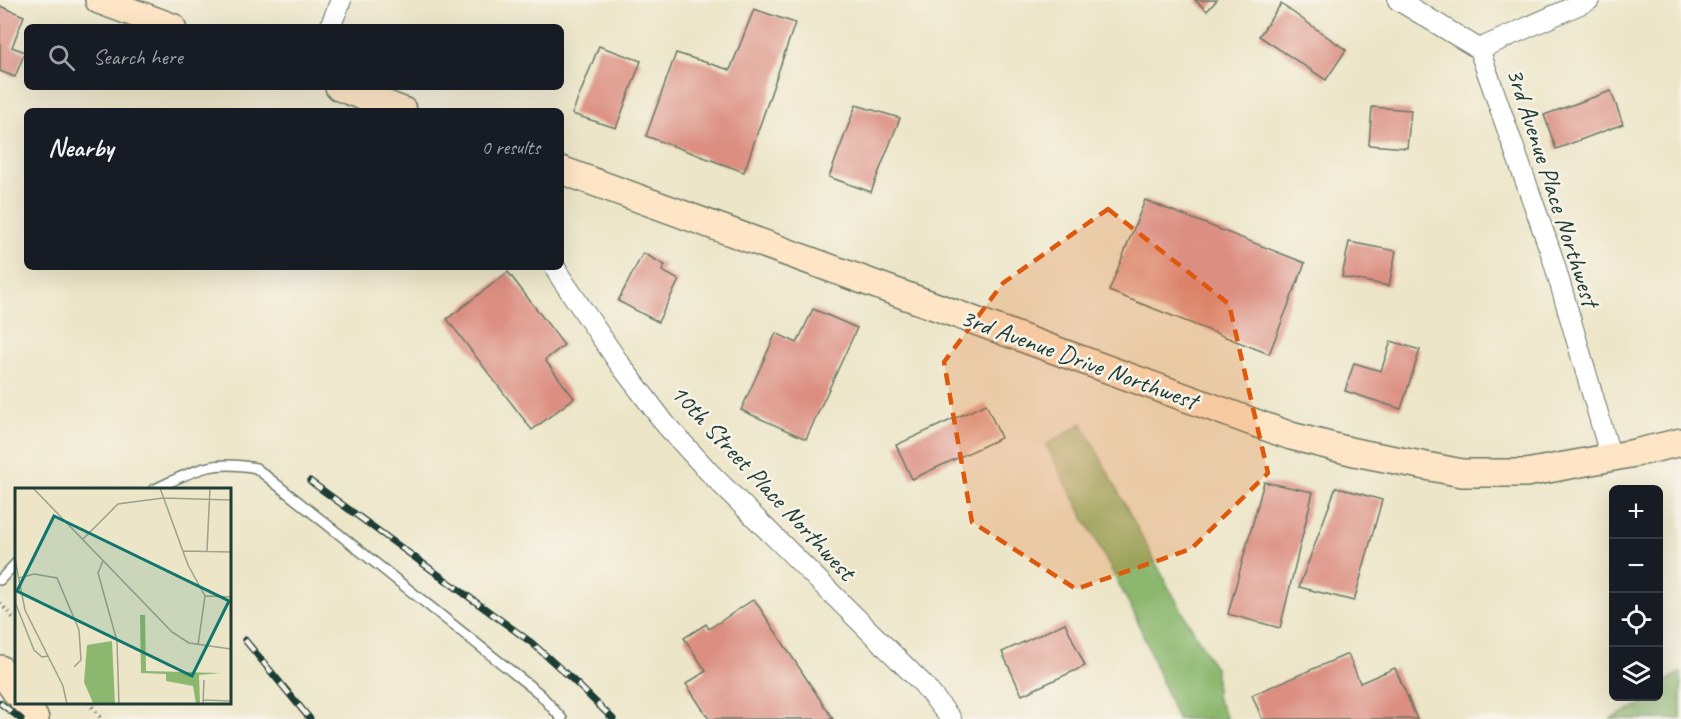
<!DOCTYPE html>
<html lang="en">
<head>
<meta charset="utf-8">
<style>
  :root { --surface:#171b24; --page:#242831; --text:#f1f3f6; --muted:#9ea1a6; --line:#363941 }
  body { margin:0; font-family:Caveat,sans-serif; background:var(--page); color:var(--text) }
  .controls { position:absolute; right:18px; bottom:18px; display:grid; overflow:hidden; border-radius:9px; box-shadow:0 6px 24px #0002 }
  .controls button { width:54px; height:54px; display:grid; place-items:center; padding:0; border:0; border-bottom:2px solid var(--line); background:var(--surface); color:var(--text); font:30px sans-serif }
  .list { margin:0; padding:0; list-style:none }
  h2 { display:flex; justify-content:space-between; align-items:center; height:78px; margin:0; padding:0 24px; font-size:26px }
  h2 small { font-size:20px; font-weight:400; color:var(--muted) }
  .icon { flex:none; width:33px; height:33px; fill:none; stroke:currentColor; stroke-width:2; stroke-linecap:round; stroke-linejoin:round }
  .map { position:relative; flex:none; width:1681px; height:719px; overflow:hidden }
  .search { position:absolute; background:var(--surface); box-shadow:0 6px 24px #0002; left:24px; top:24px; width:540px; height:66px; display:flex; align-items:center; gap:15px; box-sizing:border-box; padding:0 21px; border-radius:9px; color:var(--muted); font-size:22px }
  .panel { position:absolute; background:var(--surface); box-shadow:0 6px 24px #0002; left:24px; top:108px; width:540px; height:162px; border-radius:9px }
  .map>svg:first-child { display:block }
  .forest { fill:#8cb76e; stroke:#567a51; stroke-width:1.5 }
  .building { fill:#dc8e81 }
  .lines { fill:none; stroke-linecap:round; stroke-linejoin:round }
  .lane-casing { stroke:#677867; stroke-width:12 }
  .street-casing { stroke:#677867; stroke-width:22 }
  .secondary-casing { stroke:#677867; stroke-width:30 }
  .path { stroke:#677867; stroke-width:4; stroke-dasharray:1.5 4.5; stroke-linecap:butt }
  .lane { stroke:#fff; stroke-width:9 }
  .street { stroke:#fff; stroke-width:20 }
  .secondary { stroke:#fde5c5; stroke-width:27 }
  .rail-casing { stroke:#1f3d34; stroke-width:7 }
  .rail { stroke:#f7f3e8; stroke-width:4.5; stroke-dasharray:14; stroke-linecap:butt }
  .marked { fill:#de580e; fill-opacity:0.2; stroke:#de580e; stroke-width:4.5; stroke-dasharray:12 8; stroke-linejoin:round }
  .labels { text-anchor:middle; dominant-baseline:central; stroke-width:5; stroke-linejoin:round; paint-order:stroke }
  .street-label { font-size:26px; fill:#1f3d34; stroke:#f7f3e8 }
  .inset-road { fill:none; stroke:#9aa28c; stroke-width:1.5 }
  .view { fill:#0f766e; fill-opacity:0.15; stroke:#0f766e; stroke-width:3 }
  .inset-edge { fill:none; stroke:#1f3d34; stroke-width:3 }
</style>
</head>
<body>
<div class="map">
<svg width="1681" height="719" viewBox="0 0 1681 719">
  <rect width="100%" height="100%" fill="#f7f3e8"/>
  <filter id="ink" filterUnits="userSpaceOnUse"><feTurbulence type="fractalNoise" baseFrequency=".0167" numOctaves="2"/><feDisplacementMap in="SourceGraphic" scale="12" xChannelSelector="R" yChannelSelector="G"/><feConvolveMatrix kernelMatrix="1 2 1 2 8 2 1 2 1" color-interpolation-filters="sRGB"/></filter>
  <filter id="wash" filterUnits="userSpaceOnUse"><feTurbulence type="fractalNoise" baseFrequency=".008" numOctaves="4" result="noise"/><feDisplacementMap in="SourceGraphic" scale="24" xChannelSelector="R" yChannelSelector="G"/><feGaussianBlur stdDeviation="1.35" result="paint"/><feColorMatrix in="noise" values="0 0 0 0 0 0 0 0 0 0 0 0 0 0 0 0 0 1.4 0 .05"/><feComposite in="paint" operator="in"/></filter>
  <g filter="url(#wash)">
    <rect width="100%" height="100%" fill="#ece5c7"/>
    <g class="forest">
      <path d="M1082 423 1170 590 1216 670V696L1227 719H1177L1135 615 1046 445Z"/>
      <path d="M1681 672V719H1610L1665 693V682Z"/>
    </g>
    <g id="blocks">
      <g class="building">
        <path d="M1195 0H1217L1207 11Z"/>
        <path d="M1281 4 1346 50 1326 80 1259 36Z"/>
        <path d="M0 6 24 16 12 47 25 52 15 77 0 71Z"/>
        <path d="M754 9 795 23 744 172 646 136 676 53 730 70Z"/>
        <path d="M599 46 641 61 616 128 572 114Z"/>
        <path d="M1611 91 1623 124 1556 149 1544 115Z"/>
        <path d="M856 105 900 118 871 192 829 177Z"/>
        <path d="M1372 107 1411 110 1407 148 1369 145Z"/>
        <path d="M1145 200 1305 263 1269 354 1109 291Z"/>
        <path d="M1349 242 1396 251 1389 286 1342 277Z"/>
        <path d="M643 253 665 265 662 271 679 280 658 322 618 301Z"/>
        <path d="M508 272 564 345 545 360 574 398 532 430 447 319Z"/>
        <path d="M813 309 857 328 806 439 741 410 776 333 797 343Z"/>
        <path d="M1391 341 1420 350 1401 409 1345 391 1354 363 1381 371Z"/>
        <path d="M986 404 1001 438 912 479 896 445Z"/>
        <path d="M1264 482 1313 492 1280 628 1228 614Z"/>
        <path d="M1336 487 1382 500 1354 601 1299 587Z"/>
        <path d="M754 599 833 719H709L686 684 706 671 684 638 706 624 709 629Z"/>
        <path d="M1065 623 1085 666 1022 695 1002 652Z"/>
        <path d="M1348 654 1360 683 1395 668 1417 719H1262L1252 695Z"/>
      </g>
    </g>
  </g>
  <g filter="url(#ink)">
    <use href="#blocks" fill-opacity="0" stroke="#677867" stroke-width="1.5"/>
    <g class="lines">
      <g class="lane-casing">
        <g id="lane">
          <path d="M153 490C193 471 210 459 256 468L540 694 562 719"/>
          <path d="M0 580 16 563"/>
        </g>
      </g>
      <g class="street-casing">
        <g id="street">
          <path d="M1398 0 1479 49"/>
          <path d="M330 27 341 0"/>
          <path d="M1479 49 1552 256 1611 458"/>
          <path d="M1479 49 1589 0"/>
          <path d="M555 267 559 275 619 363 666 425 709 472 923 684 951 719"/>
        </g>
      </g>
      <g class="secondary-casing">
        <g id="secondary">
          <path d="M99 0 172 27"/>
          <path d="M339 87 403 111"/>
          <path d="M561 170 1291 436 1354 452 1462 473H1526L1635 453 1681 442"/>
          <path d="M0 669 16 692"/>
          <path d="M24 702 35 719"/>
        </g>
      </g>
      <g class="path">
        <path d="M0 603 16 621"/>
        <path d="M88 702 102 719"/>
      </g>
      <use href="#lane" class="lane"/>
      <use href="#street" class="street"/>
      <use href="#secondary" class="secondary"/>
      <g class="rail-casing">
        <g id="rail">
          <path d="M310 481 532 643 573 680 613 719"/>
          <path d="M245 640 310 719"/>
          <path d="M0 703 21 719"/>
        </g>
      </g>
      <use href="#rail" class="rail"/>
    </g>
  </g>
  <path class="marked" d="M1108 209 1229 304 1268 473 1191 549 1076 589 972 522 944 362 1003 283Z"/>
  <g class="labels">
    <g class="street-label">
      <text transform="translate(1553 187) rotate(72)">3rd Avenue Place Northwest</text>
      <text transform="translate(1079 359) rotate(20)">3rd Avenue Drive Northwest</text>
      <text transform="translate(763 482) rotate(47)">10th Street Place Northwest</text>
    </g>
  </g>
  <g transform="translate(15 488)">
    <rect width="216" height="216" fill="#ece5c7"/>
    <path d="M125 127H130L131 183 206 185 184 187 185 216H181L178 198 151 193V186L126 185ZM97 153 100 216 78 215 69 194 72 157Z" fill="#8cb76e"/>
    <path class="inset-road" d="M18 0 157 144 174 155 216 161M145 0 173 77 190 108M68 51 103 16 148 10 216 12M168 63 216 64M192 63 195 0M0 71 10 122 48 198 52 216M88 73 83 85 102 153 104 216M4 90 19 86 42 90 64 142 66 172 59 179M190 108 216 109M0 114 19 162 27 169 33 168M183 157 190 108M188 212 216 213M188 216 189 192"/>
    <path class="view" d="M39 28 214 113 177 188 2 103Z"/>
    <rect width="216" height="216" class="inset-edge"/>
  </g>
</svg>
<div class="controls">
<button>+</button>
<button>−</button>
<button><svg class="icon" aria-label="locate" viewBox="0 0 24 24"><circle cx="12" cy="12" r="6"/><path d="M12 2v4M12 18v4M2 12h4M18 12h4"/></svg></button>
<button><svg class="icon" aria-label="layers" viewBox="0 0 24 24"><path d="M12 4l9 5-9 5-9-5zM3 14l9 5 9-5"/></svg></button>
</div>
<div class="search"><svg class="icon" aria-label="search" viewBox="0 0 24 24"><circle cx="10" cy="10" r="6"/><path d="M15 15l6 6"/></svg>Search here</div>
<section class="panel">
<h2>Nearby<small>0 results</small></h2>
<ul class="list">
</ul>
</section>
</div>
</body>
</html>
